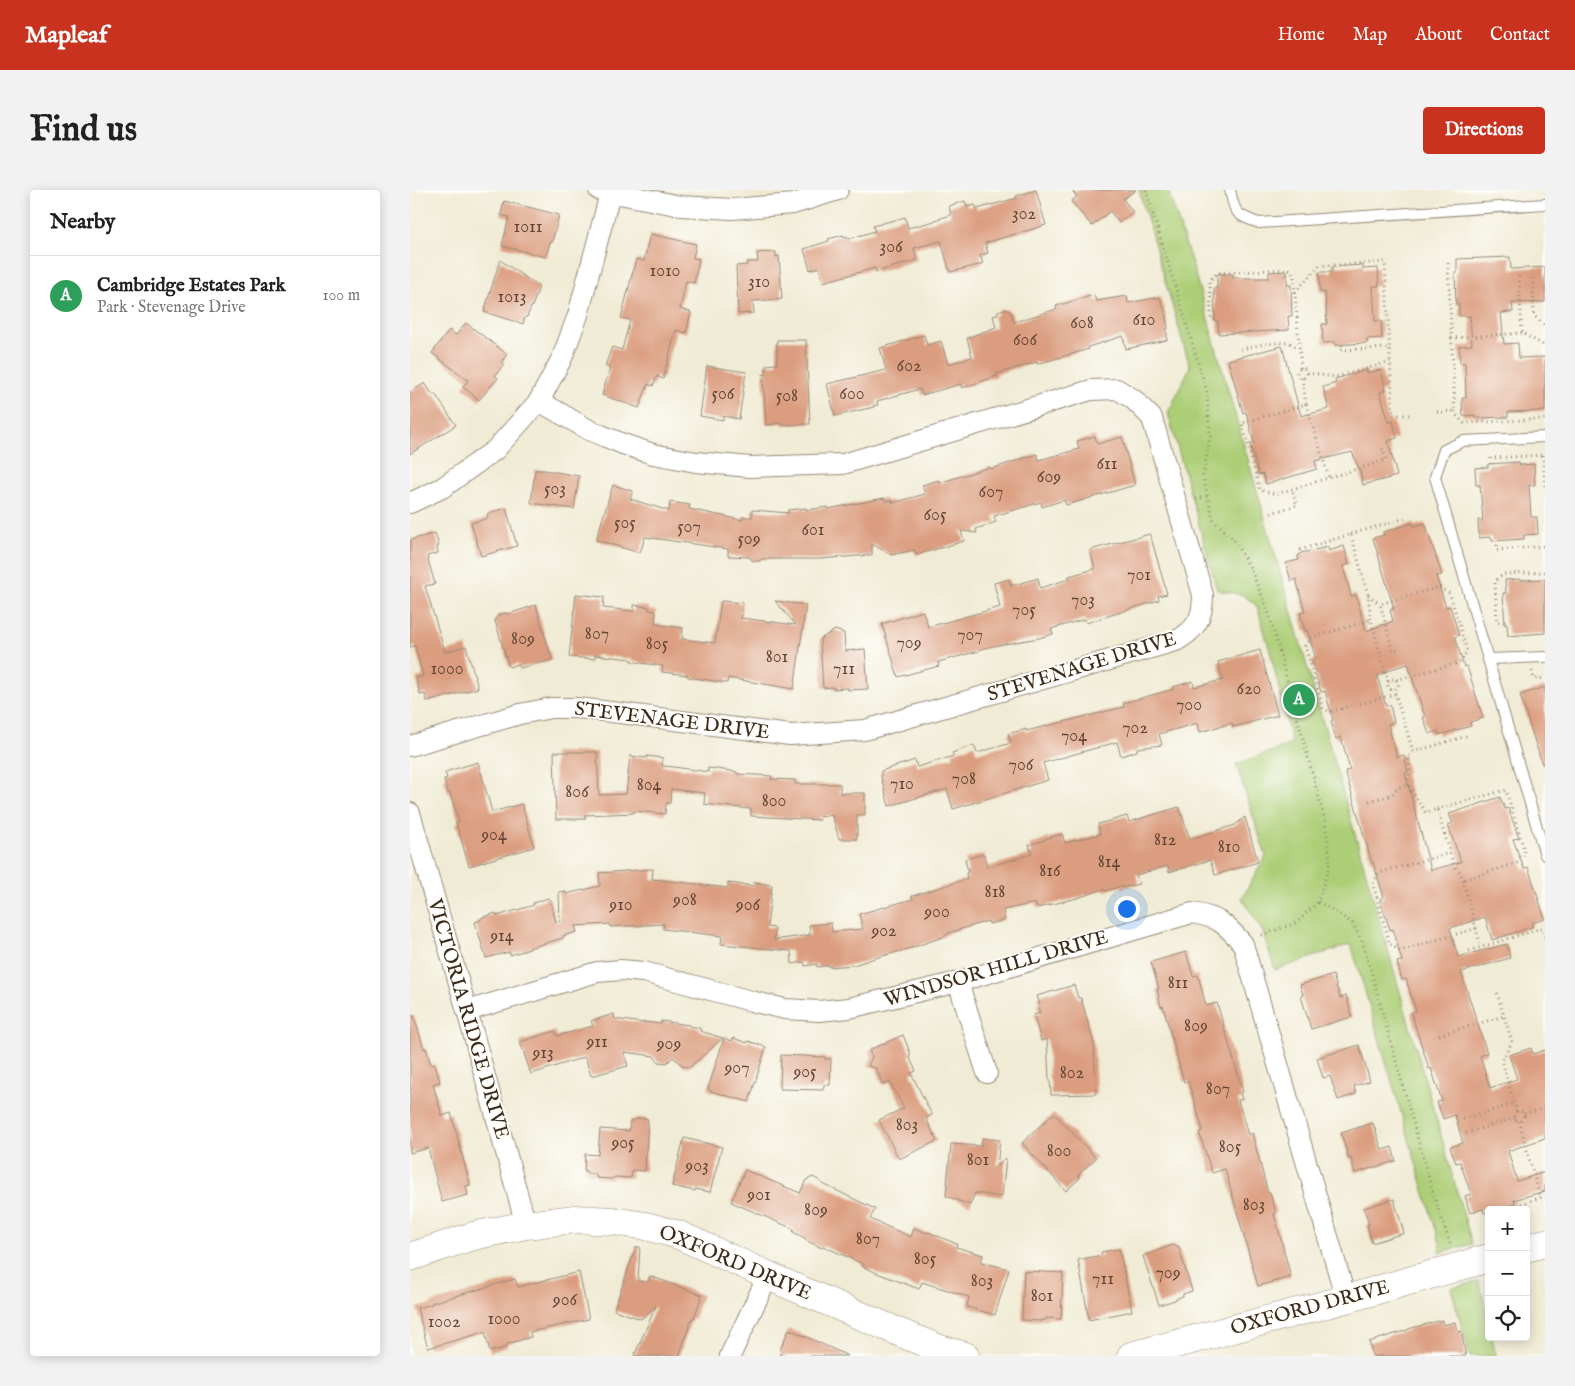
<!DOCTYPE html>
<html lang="en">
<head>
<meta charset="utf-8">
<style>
  :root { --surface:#fff; --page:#f2f2f2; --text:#202124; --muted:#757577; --line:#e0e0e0; --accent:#c8321e }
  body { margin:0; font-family:"IM FELL English",serif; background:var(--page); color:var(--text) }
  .controls { position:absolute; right:15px; bottom:15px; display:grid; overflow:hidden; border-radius:5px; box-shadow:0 2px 12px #0003 }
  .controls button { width:45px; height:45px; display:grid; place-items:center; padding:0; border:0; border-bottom:1px solid var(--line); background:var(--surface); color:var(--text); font:25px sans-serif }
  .you { position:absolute; left:716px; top:718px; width:18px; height:18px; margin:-12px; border:4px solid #fff; border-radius:50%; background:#1a73e8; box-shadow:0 0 0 8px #1a73e833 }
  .badge { display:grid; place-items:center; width:32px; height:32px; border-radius:50%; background:var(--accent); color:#fff; font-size:16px; font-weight:700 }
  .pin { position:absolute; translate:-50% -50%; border:2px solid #fff; box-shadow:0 1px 5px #0006 }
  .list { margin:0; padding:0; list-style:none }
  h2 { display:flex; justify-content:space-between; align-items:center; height:65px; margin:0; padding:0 20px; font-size:21px }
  h2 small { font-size:16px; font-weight:400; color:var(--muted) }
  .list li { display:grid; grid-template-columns:32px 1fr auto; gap:15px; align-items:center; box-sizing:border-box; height:80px; padding:0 20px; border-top:1px solid var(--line) }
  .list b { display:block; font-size:19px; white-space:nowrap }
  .list p { margin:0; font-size:16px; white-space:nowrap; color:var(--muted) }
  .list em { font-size:16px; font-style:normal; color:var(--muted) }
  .icon { flex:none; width:28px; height:28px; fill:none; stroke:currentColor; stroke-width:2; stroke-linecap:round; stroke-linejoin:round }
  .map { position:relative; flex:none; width:1135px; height:1166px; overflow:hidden; border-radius:5px }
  header { display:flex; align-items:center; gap:30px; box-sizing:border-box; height:70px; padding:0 25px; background:var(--accent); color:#fff }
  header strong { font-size:24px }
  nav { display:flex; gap:28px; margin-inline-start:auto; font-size:18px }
  .intro { display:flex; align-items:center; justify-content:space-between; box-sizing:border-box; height:120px; padding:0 30px }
  h1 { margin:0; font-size:35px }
  .button { padding:12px 22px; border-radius:5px; background:var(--accent); color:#fff; font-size:18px; font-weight:700 }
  main { display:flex; gap:30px; padding:0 30px }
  aside { flex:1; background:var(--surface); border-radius:5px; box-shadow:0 2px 12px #0003 }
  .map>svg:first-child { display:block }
  .green { fill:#acce76; stroke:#747c4a }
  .building { fill:#db9d7f }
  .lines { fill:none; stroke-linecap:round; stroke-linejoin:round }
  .lane-casing { stroke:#968a79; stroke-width:12 }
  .street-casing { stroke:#968a79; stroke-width:22 }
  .secondary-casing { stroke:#968a79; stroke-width:29 }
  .path { stroke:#968a79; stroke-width:3; stroke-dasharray:1 4; stroke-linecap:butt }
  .lane { stroke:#fff; stroke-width:10 }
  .street { stroke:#fff; stroke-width:20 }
  .secondary { stroke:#fff; stroke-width:28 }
  .labels { text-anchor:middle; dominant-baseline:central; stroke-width:4; stroke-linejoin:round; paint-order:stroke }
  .number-label { font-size:18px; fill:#634736 }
  .street-label { font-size:20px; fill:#3b2a1e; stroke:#fdfcf7 }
</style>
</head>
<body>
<header>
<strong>Mapleaf</strong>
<nav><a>Home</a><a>Map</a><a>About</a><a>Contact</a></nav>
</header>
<div class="intro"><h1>Find us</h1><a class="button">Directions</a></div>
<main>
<aside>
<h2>Nearby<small></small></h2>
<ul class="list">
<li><span class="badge" style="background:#2e9e5b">A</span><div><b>Cambridge Estates Park</b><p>Park · Stevenage Drive</p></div><em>100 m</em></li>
</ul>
</aside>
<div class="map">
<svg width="1135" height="1166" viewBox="0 0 1135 1166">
  <rect width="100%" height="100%" fill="#fdfcf7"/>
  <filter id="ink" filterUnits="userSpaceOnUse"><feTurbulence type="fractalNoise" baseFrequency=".02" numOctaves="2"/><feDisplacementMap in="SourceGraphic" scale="10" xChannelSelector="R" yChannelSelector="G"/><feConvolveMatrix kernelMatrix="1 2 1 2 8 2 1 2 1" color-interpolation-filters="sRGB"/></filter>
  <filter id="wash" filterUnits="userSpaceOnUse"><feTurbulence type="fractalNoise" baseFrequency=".0096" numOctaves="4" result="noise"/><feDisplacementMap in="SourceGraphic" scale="20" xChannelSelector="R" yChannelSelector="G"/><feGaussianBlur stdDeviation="1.12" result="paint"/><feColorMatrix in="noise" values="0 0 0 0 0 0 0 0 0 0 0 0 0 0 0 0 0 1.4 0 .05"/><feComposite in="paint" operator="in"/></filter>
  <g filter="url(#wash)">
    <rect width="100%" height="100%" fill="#f0ebd4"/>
    <g class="green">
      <path d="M729 0H758L783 77 1062 1054 1029 1063 1030 1054 941 754 865 780 852 740 832 708 856 666 826 574 882 554 861 465 847 416 833 405 807 400 758 223 780 177Z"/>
      <path d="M1069 1091 1079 1133V1147H1082L1086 1166H1060L1041 1098Z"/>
    </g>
    <g id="blocks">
      <g class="building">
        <path d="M626 0 636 35 575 53 578 63 570 65 573 74 540 82 531 51 504 58 507 70 466 82 465 78 413 92 409 77 400 80 394 59 419 51 418 49 433 45 434 47 437 46 438 49 465 41 463 36 495 27 498 38 525 31V30L541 25 539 16 555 11 557 17 565 15 567 19 607 8 606 6Z"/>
        <path d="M662 0H726L713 9 723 22 709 33 700 21 682 36 661 11 667 7Z"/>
        <path d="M94 11 149 25 142 52H140L136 67 92 56 99 27 91 25Z"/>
        <path d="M240 44 286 54 283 68 289 69 284 93 276 91 270 119 281 122 276 143 266 140 253 189 247 186 243 196 238 194 229 218 192 205 200 178 195 176 202 157 212 160 220 130 211 128 226 69 234 71Z"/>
        <path d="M366 62V67L369 66 372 109 343 111 344 123 328 124 326 76 337 75V72H348L347 63Z"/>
        <path d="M1100 67 1101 79 1135 77V112L1102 113 1103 122 1091 123 1094 154 1108 153 1109 168 1135 167V221L1098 222V227L1065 228V225L1053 226 1052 208H1056L1055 173H1050L1049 156 1062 155 1060 126H1049V114H1046L1045 83H1047V69Z"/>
        <path d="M90 70 129 97 122 117H121L117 127H115L113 134 74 122Z"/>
        <path d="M953 75V79L968 78 969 96H963L965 131H971L972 148 957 149V153L925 155V152L913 153 912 134H917L915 102H910L909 82H922V77Z"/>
        <path d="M877 81V95H881L882 126H878L879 140 809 144 808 131H805L804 98H807V84H823V88H859V82Z"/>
        <path d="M684 105 686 111 717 106 718 113 750 107 753 117H754L758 138H757V150L716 159 713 146 678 157 679 159 627 174V172L586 184 587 186 552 198 551 194 512 205 510 199 467 211 468 215 463 216 464 217 425 226 417 194 476 180 470 158 514 145 517 155 531 151 538 174 562 167 557 148 586 137 583 126 587 125 588 121 595 119 601 122 604 132 647 119 646 116Z"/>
        <path d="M56 133 97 164 92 172 94 174 85 186 88 188 69 210 53 197 58 190 22 163 39 140 46 145Z"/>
        <path d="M367 150H396L400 234 373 235 372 233 356 235 353 184 356 185V175L367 174Z"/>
        <path d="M872 156 891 226 919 219 913 197 926 193 925 189 957 180V183L971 180 976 200 970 202 979 232 983 231 987 248 978 251 987 286 953 295 950 281 942 262 905 271 907 279 856 294 853 284 849 285 840 254 844 253 836 222 833 223 818 170Z"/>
        <path d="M297 176 336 182 329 229 313 226V230L290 226Z"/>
        <path d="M15 193 23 205 25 204 46 235 0 264V202Z"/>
        <path d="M685 246 687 254 712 247 725 295 656 315 654 310 632 317 631 312 584 326 586 332 566 339 567 343 551 341 554 351 506 365 504 360 481 365 462 354V365L409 369H352L349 371H343L339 367 318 366V359L235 347 230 363 186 350 203 295 223 301 220 309 259 321 260 312 280 315 279 319 332 330V327H342V320L379 323 378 320 396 318V320L418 317V319L474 308 476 311 482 310 483 313 515 304 512 295 529 290V293L580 277 581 279 627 264 629 270 669 259 667 251Z"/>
        <path d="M1109 272 1110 275 1124 274 1125 295H1119L1121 327H1127L1128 344 1114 345V349L1082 351 1081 347 1069 348 1068 330H1073L1070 295H1066L1065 278 1078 277V274Z"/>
        <path d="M125 280H134L169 286 164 319 121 313Z"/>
        <path d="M96 318 107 356 71 366 61 333 78 328 77 324Z"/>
        <path d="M1003 333 1004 336 1015 333 1032 385 1026 386 1036 417 1040 416 1049 445 1045 447 1054 477 1057 476 1073 528 1060 532 1061 536 1029 545 1028 541 1019 544 1013 527H1015L998 474 984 478 967 486 976 516 980 515 984 532 978 534 987 567 994 565 998 582 995 583 1021 680 1051 672 1038 635 1043 633 1039 624 1090 607 1095 619 1098 618 1109 648 1103 649 1114 679 1118 677 1135 729 1122 733V737L1082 750 1075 727 1040 738 1048 767 1097 754 1100 768 1051 782 1077 863 1070 866 1080 898 1107 889 1099 865 1121 858 1123 864 1135 860V948L1098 961 1107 991 1135 982V1001L1104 1010 1105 1014 1085 1020H1079V1022L1074 1023 1073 1019 1060 1023 1055 1006 1061 1004 1050 972 1046 973 1040 957 1053 953 1045 925 1033 929 1027 912 1032 911 1021 878 1019 879 1001 822 1006 821 996 789 992 790 987 772 992 771 983 739 980 740 970 709 974 707 963 672 962 673 935 581 940 580 931 547 926 549 921 531 923 530 915 501 911 502 902 471 906 469 897 440 895 441 890 423 895 422 886 389 881 391 876 373 889 370 888 366 891 363 918 357 919 361 934 356 939 374 933 376 941 406 946 405 956 441 983 431 980 420 984 419 963 348 974 345 973 342Z"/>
        <path d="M25 343 29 356 27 357 28 363 17 366 25 394 15 396 35 462 56 456 68 498 17 512 15 504 10 505 6 488 13 486 5 456 0 457V350Z"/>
        <path d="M740 344 757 404 748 406 749 410 676 433 675 429 641 439 643 444 629 448 583 456 568 460 569 461 528 472 529 476 488 487 472 434 513 421 518 437 590 417 584 393 599 389 601 396 628 388 630 398 659 389V386L685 379 680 360Z"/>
        <path d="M1111 389 1112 390 1135 389V443L1098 446 1097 434 1095 435 1093 403H1096L1095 390Z"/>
        <path d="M166 404 194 407 193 418 224 421V415L239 417V420L246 421 245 434 273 438 272 449 305 453 311 411 333 413 331 428 386 435 365 411 396 415 384 499 318 488 317 493 278 487V485L252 482 253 476 232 473 221 471V469L185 465V469L159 467Z"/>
        <path d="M126 415 142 470 110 478 108 474 99 477 85 431 88 425 95 423 98 424Z"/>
        <path d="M425 440 434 443 435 461 455 459 458 499 438 500V498L423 499V497L413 498 410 449Z"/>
        <path d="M850 460 868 525 823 537 822 533 790 542 788 533 749 544 752 555 727 558V561L711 566 707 552 633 573 638 590 543 619 537 599 479 616 471 587V581L505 570 507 577 544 566 542 563 564 555 567 563 601 553 598 544 616 539V541L714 517 713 513 764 499 763 497 783 491 784 497 813 490 808 472Z"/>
        <path d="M1135 497V574H1132L1110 505Z"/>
        <path d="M144 562H187L189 605 216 604 220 566 237 568V566L253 568 252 576 264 577 298 582V578L307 579 327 582V584L362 586 361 589 385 590V594H430V603H455V625H447V649H429L422 625 409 627 410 630 341 626V619L294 614 295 603 261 599 260 613H256L255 624 224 621V623L175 625V629H146Z"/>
        <path d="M68 572 82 622 112 614 124 657 59 676 46 633 49 632 40 603H38L34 589 37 588 35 582Z"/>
        <path d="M769 617 780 649 825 635 835 627 848 672 805 685 800 670 759 682 758 676 726 685 729 694 712 698V696L695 701 694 699 667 708 627 718 625 713 593 720 595 730 579 734 578 731 538 743V744L533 747 498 759 465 768 444 775 419 777V775L407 777V774L395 776 394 772 382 774 381 761 311 754 312 746 253 739 254 734 200 737V734L165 736 167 742 153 746V748L119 758 120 759 100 765 99 762 76 768 65 732 71 730V728L86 723 87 726 124 715 123 713 138 708 140 709 146 732 150 731 149 702 155 701 156 704 190 696 189 683 243 679 242 689 269 692 318 698V693L344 696V692L362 695 357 737 365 738 364 750 400 745 399 735 421 733 422 742 453 739 449 724 503 709 502 706 557 689 556 683 558 682 555 669 574 664 577 677 619 665 622 664 619 655 635 650V649L652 644 655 653 690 644 688 634 717 626 719 632Z"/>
        <path d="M776 762 783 786 788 785 796 816 807 813 833 902 830 903 832 909 828 910 838 945 842 943 858 1003H860L866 1023 864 1024 881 1087 848 1096 815 979 802 983 789 942 792 941V937L778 891 774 892 753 816 751 817 747 799H749L741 772Z"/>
        <path d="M923 785 930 808 936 806 942 827 901 839 891 806 893 805 890 795Z"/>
        <path d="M664 795 668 808H671L684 854 686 904 641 905 640 889H639L637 849 631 851 624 825 630 823 627 815 630 814 627 806Z"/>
        <path d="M204 824 205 829 233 833V832L251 834V831L279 835V836L290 838V841L313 848 280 877 273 876 263 867 257 873 248 872 244 866 214 862 218 876 181 886 175 867 121 884 110 852 145 841 147 846 183 836 181 831Z"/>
        <path d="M0 826H4L14 859 16 858 21 875 25 874 30 892 23 894 32 926 41 923 60 995 56 996 58 1005 32 1012 18 958 0 963Z"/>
        <path d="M493 845 501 865 499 866 506 881 501 883 522 925 516 928 527 951 489 969 469 930 494 918 480 892 473 895 466 878 458 876 462 867 459 860Z"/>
        <path d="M314 848 322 851 323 848 337 853 338 851 356 857 339 912 300 901 298 899Z"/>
        <path d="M949 855 960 891 944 896 946 904 928 910 920 886 913 888 907 868Z"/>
        <path d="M371 865 415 867V869H421L420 895H414L413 900 370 899Z"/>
        <path d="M644 923 686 968 668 985 670 988 656 1001 612 953Z"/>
        <path d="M230 928 238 929 235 981 222 980 221 988 205 987 201 989 186 988V984H177V982L174 981 175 964 188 965 190 939 219 941 220 931Z"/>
        <path d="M963 933 972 960 982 957 986 971 945 983 941 968 939 969 931 943Z"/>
        <path d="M274 948 312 957 300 1002 285 999V1001L262 996Z"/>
        <path d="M572 948 590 950 587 976 596 968 592 1007 565 1003 560 1015 536 1006 541 954 571 956Z"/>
        <path d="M335 980 390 1003 396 990 403 987 410 991 411 993 465 1019 460 1029 501 1047 504 1038 517 1043 518 1042 547 1054 546 1057 573 1065 571 1072 599 1079 585 1125 557 1117 559 1107 512 1092 509 1099 467 1083 452 1076 453 1074 413 1056 412 1058 395 1050V1048L383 1042 384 1039 321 1012Z"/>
        <path d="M984 1009 994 1043 962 1053 957 1035H959L954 1018Z"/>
        <path d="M763 1055 769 1058 782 1101 773 1104V1106L765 1109V1110L749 1115 733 1066Z"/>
        <path d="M226 1057H230L228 1091 238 1092 240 1086 292 1105 284 1128H282L269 1166H224L246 1116 231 1129 204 1120Z"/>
        <path d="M709 1059 722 1121 679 1130 668 1070 692 1065 691 1062Z"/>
        <path d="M614 1081 653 1083 651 1129 636 1128V1130H631V1131L612 1130Z"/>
        <path d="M169 1082 179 1129 120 1142 121 1147 97 1154V1157L80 1162 75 1142 18 1158 7 1118 22 1114 21 1113 105 1089 108 1097Z"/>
        <path d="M1032 1130 1033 1135 1045 1132 1048 1142 1051 1141 1056 1166H963L959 1152 998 1140V1139Z"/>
        <path d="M379 1139 438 1166H370L372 1161 370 1160Z"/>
      </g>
    </g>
  </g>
  <g filter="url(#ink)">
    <use href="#blocks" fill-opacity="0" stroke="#968a79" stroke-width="1"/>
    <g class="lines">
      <g class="lane-casing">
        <g id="lane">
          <path d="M820 0C825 24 826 25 849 33L1135 14"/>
          <path d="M1135 247 1053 251 1034 260 1025 287 1135 665"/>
          <path d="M1078 469 1135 467"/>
        </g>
      </g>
      <g class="street-casing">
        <g id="street">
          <path d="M189 0 271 16 322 19 383 14 428 0"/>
          <path d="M0 313 32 298 85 260 129 211 152 168 168 125 201 0"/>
          <path d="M0 556 110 524 141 518H167L210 523 380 545 455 540 766 451C786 440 793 428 793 405L742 228 723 209 707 199 681 200 433 274 369 276 340 277 286 272 243 264 213 254 179 240 129 211"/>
          <path d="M0 623 57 821 116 1035"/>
          <path d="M548 792 577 883"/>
          <path d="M57 821 187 782 211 780 234 782 341 811 375 819 409 821 439 818 548 792 782 723C808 727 815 733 833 754L936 1109"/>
          <path d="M320 1166 358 1086"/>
        </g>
      </g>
      <g class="secondary-casing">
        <g id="secondary">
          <path d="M1116 1058 1135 1053"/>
          <path d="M0 1067 63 1046 116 1035 165 1029 203 1031 236 1036 269 1045 379 1095 498 1146 530 1159 555 1166"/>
          <path d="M721 1166 936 1109 1079 1068"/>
        </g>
      </g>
      <g class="path">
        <path d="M736 0 797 202 800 247 793 286 803 329 823 349 839 376 858 420 916 634 920 673 908 712 886 733 849 746"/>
        <path d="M1109 86 1112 143 1135 156"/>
        <path d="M1123 88 1124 126 1135 135"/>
        <path d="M885 102 891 178"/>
        <path d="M801 128 800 90 807 83 879 79 884 85 885 102 909 76 975 72 983 225H1003"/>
        <path d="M1041 148 1112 143"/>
        <path d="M931 155V160L979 158"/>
        <path d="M831 159 854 154 878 152 889 158"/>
        <circle cx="892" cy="183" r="5"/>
        <path d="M897 183 926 187 980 172"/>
        <path d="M892 188 896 214 832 233 850 300 866 304 976 270 972 257"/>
        <path d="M896 214 919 288"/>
        <path d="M1045 221 1046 225 1054 233 1135 229"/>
        <path d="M1027 222 1045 221 1038 73"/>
        <path d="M1133 265 1135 297"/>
        <path d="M1081 274V268L1135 265"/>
        <path d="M786 309 798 306"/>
        <path d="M861 323 887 315 882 299"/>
        <path d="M941 344 996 328"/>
        <path d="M1087 350V360L1135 356"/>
        <path d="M890 360 941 344 958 405 961 430"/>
        <path d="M958 405 970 414"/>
        <path d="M1094 432H1087L1085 391 1093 384 1135 382"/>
        <path d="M1122 481 1124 489 1135 488"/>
        <path d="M986 490 988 495 987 498 982 500 979 499 977 493 981 489 986 490 1051 472 1057 461 1040 404 1029 397 970 414 983 461 988 459"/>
        <path d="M978 491 961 430 901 448 895 456 913 518 920 522 985 504"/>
        <path d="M985 503 1003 561"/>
        <path d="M998 595 1000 580 998 567 1003 562 1060 545"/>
        <path d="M959 611 982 605 987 598 998 595 1016 623 1027 619 1044 676 1051 683 1071 757"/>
        <path d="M1027 619 1096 600 1115 663 1110 672 1053 690"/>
        <path d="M1040 663 968 683 963 694 980 754 990 761 1067 738"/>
        <path d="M908 712 923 720 942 733 953 753 1023 1003 1041 1056"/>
        <path d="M1059 761 1132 738 1135 748"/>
        <path d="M1087 803 1102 852 1092 871 1107 922"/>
        <path d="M1029 845 1094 826"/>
        <circle cx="1109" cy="926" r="5"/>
        <path d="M1114 924 1135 918"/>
        <path d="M1053 929 1104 914"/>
        <path d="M1109 931 1130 1008"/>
        <path d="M1056 943 1105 928"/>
        <path d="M1092 1020 1135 1006"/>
      </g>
      <use href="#lane" class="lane"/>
      <use href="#street" class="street"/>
      <use href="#secondary" class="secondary"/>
    </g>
  </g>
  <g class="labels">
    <g class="number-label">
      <text x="614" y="24">302</text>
      <text x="118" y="37">1011</text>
      <text x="481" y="57">306</text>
      <text x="255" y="81">1010</text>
      <text x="349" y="92">310</text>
      <text x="102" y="107">1013</text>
      <text x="734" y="130">610</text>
      <text x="672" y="133">608</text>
      <text x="615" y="150">606</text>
      <text x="499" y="176">602</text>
      <text x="313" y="204">506</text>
      <text x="442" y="204">600</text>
      <text x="377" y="206">508</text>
      <text x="697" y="274">611</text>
      <text x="639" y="287">609</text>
      <text x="145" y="299">503</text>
      <text x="581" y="302">607</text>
      <text x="525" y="325">605</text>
      <text x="215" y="333">505</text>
      <text x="279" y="337">507</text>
      <text x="403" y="340">601</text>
      <text x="339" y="349">509</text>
      <text x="729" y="385">701</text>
      <text x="673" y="410">703</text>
      <text x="614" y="420">705</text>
      <text x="187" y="444">807</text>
      <text x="560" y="445">707</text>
      <text x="113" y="449">809</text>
      <text x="499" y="453">709</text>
      <text x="247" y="454">805</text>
      <text x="367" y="467">801</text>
      <text x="37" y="479">1000</text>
      <text x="434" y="479">711</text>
      <text x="839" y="499">620</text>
      <text x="779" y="515">700</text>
      <text x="725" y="538">702</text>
      <text x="664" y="546">704</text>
      <text x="611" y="575">706</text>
      <text x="554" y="589">708</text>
      <text x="492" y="594">710</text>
      <text x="239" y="595">804</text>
      <text x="167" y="602">806</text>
      <text x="364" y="611">800</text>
      <text x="84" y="645">904</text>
      <text x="755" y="650">812</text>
      <text x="819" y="657">810</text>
      <text x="699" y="672">814</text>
      <text x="640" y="681">816</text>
      <text x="585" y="702">818</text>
      <text x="275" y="710">908</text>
      <text x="211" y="715">910</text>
      <text x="338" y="715">906</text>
      <text x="527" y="722">900</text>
      <text x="474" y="741">902</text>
      <text x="92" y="746">914</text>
      <text x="768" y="793">811</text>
      <text x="786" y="836">809</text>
      <text x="187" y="852">911</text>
      <text x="259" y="854">909</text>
      <text x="133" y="863">913</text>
      <text x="327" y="878">907</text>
      <text x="395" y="882">905</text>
      <text x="662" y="883">802</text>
      <text x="808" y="899">807</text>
      <text x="497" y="935">803</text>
      <text x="213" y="953">905</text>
      <text x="820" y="957">805</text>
      <text x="649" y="961">800</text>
      <text x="568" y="970">801</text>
      <text x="287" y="976">903</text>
      <text x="349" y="1005">901</text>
      <text x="844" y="1015">803</text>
      <text x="406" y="1020">809</text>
      <text x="458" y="1049">807</text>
      <text x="515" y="1069">805</text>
      <text x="758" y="1083">709</text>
      <text x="693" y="1089">711</text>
      <text x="572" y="1091">803</text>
      <text x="632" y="1106">801</text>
      <text x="155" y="1110">906</text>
      <text x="94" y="1129">1000</text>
      <text x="34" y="1132">1002</text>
    </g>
    <g class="street-label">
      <text transform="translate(672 477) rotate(-17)">STEVENAGE DRIVE</text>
      <text transform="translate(262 531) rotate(7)">STEVENAGE DRIVE</text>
      <text transform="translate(586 779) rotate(-16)">WINDSOR HILL DRIVE</text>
      <text transform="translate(58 829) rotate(74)">VICTORIA RIDGE DRIVE</text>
      <text transform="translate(325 1073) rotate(23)">OXFORD DRIVE</text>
      <text transform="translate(900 1118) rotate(-15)">OXFORD DRIVE</text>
    </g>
  </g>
</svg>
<div class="controls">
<button>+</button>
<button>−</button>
<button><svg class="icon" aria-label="locate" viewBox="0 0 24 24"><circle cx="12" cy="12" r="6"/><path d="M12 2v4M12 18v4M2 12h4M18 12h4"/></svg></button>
</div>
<div class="you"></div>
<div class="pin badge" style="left:889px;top:510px;background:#2e9e5b">A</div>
</div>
</main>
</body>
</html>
